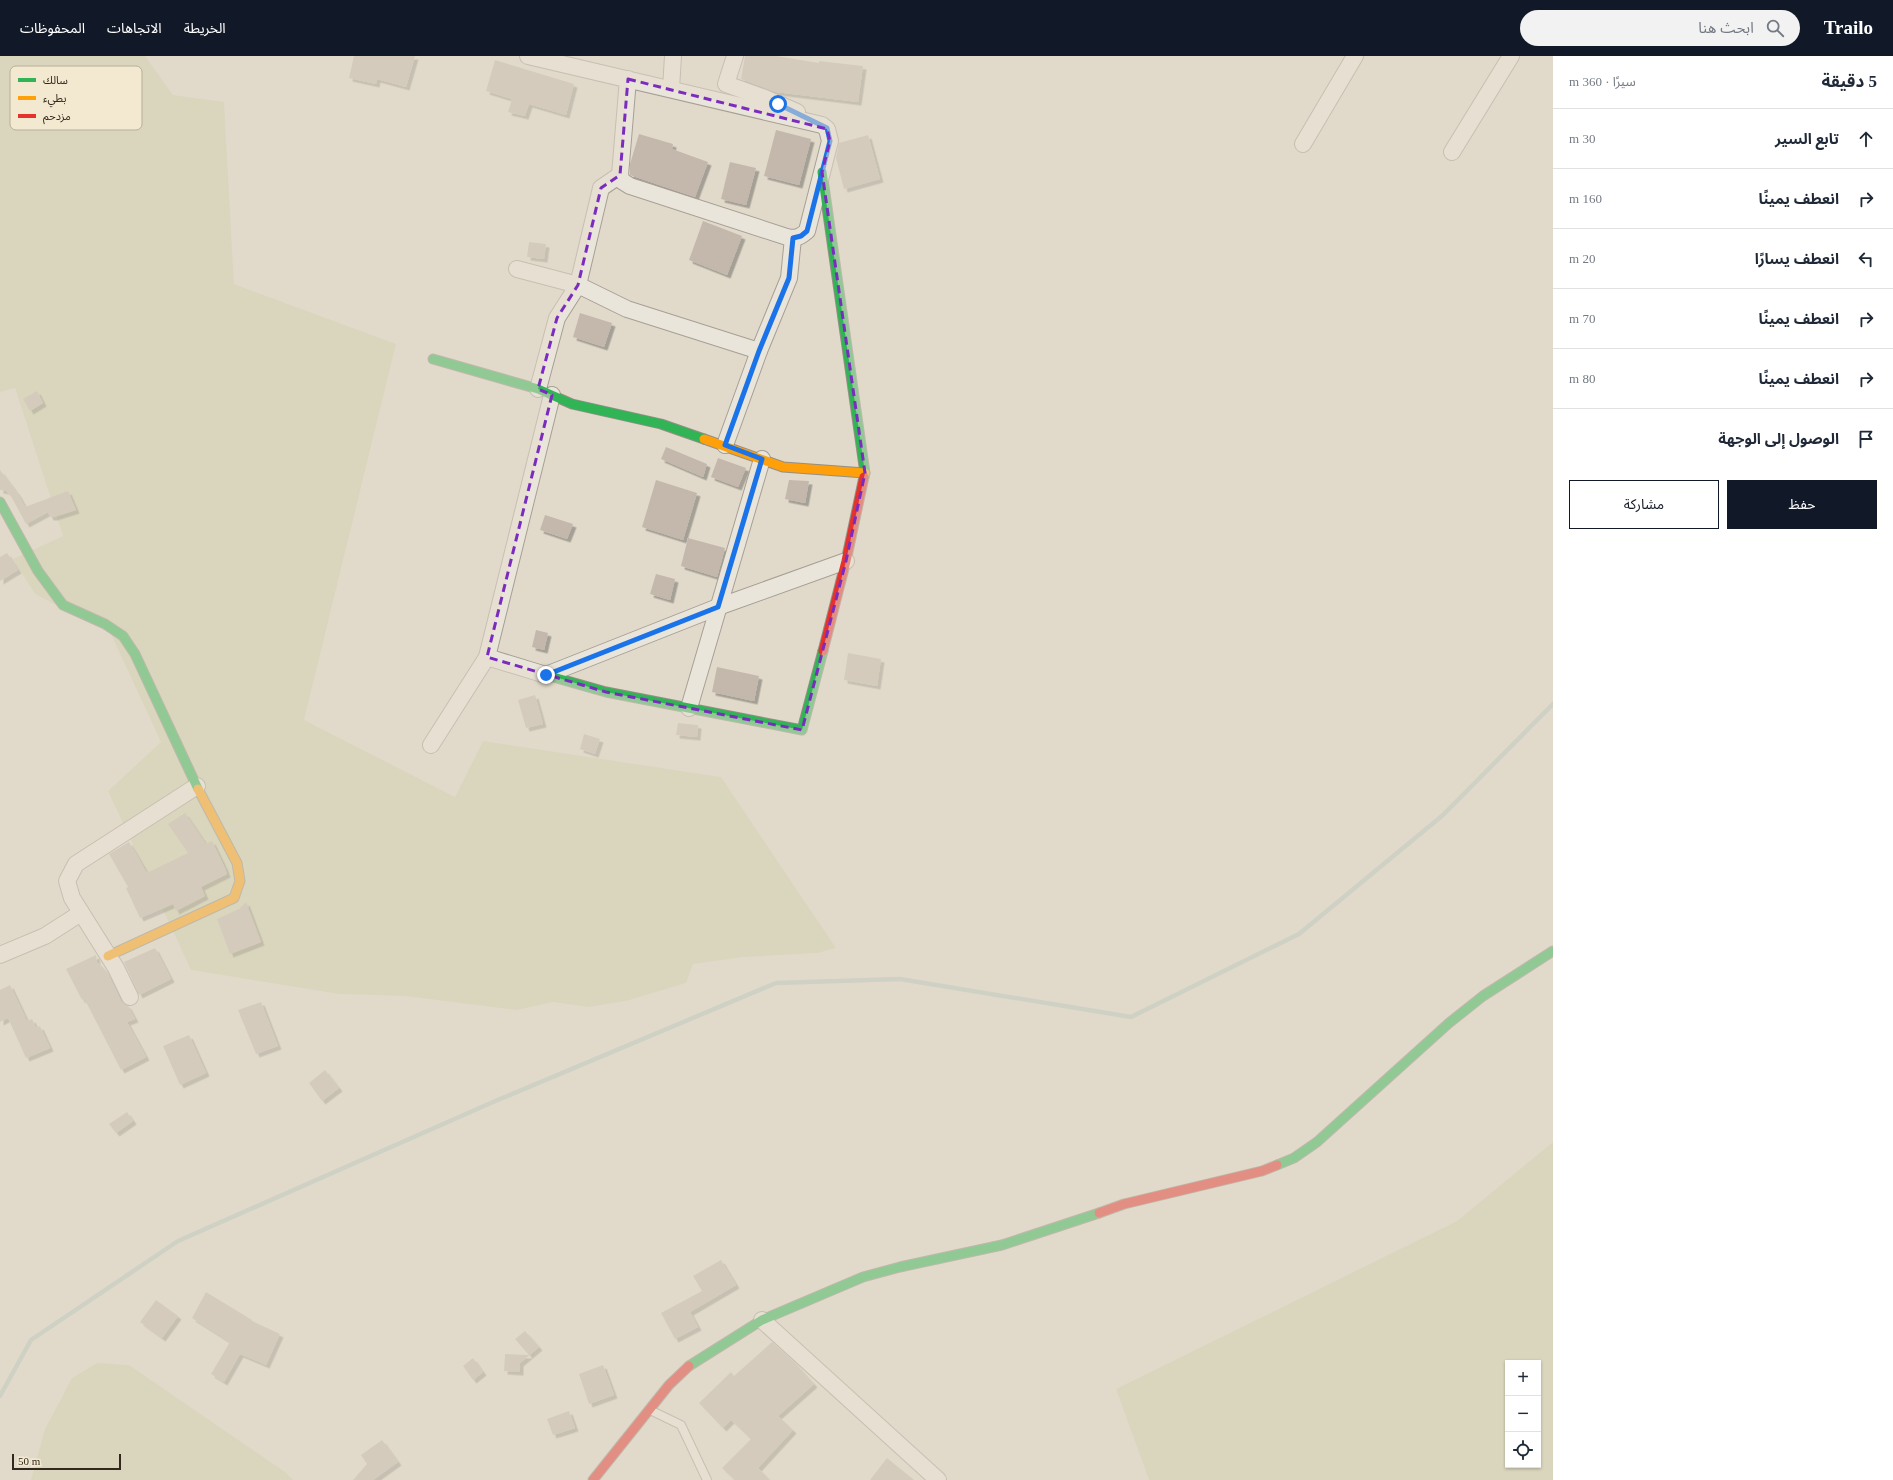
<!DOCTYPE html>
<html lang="ar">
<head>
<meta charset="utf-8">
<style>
  :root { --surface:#fff; --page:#f2f2f3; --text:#1f2937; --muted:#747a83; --line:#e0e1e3; --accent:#111827 }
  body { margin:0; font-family:"Times New Roman","Noto Sans Arabic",serif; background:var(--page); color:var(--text); direction:rtl }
  .controls { position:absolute; right:12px; bottom:12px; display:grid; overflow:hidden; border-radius:0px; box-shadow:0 1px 3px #0004 }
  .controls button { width:36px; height:36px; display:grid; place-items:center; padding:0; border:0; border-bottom:1px solid var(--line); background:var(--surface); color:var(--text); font:20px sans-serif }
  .scale { position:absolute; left:12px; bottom:10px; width:109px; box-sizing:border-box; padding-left:4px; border:2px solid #33281d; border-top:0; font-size:11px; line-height:14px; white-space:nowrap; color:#33281d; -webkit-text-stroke:3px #f3e9d0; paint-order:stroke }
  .stop { position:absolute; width:12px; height:12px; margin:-9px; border:3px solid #1a73e8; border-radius:50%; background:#fff }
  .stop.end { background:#1a73e8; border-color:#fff; box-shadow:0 1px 4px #0008 }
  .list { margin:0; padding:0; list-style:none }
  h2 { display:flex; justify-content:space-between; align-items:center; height:52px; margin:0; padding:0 16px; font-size:17px }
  h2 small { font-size:13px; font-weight:400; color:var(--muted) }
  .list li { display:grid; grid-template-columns:26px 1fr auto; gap:12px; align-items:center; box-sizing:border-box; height:60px; padding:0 16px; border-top:1px solid var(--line) }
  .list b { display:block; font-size:15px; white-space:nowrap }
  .list em { font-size:13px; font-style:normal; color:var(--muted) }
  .actions { display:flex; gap:8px; padding:12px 16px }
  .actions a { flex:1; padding:9px 0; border:1px solid var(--accent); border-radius:0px; text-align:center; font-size:14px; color:var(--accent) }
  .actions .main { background:var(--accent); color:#fff }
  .icon { flex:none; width:22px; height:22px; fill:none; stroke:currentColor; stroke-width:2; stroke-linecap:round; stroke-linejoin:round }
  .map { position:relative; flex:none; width:1553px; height:1424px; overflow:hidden; direction:ltr }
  header { display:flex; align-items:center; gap:24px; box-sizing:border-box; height:56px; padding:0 20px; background:var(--accent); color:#fff }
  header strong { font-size:19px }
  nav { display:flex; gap:22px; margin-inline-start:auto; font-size:14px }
  .search { width:280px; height:36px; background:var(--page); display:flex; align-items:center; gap:10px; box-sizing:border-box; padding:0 14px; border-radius:22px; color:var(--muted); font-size:15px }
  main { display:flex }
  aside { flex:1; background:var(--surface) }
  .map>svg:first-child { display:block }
  .green { fill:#d0d0ae; fill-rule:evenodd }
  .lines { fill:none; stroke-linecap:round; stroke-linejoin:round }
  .stream { stroke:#b6c6bc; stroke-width:4.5 }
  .building { fill:#c4b8ac; filter:url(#shadow) }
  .lane-casing { stroke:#a69f94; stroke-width:10 }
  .street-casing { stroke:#a69f94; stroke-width:18 }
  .fast-casing { stroke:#958f84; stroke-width:11 }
  .slow-casing { stroke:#958f84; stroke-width:11 }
  .jam-casing { stroke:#958f84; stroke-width:11 }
  .lane { stroke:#eae5db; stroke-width:8 }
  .street { stroke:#eae5db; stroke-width:16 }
  .fast { stroke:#30b455; stroke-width:9 }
  .slow { stroke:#ff9f0a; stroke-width:9 }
  .jam { stroke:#e5322d; stroke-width:9 }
  .route { stroke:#1a73e8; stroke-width:5 }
  .marked { fill:none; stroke:#7b2cbf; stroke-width:3; stroke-dasharray:8 5; stroke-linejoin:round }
  .key { fill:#f3e9d0; stroke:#b9af9a; stroke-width:1 }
  .key-label { font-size:11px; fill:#33281d }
</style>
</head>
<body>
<header>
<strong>Trailo</strong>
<div class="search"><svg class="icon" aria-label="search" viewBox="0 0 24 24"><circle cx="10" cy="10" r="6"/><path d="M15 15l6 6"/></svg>ابحث هنا</div>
<nav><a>الخريطة</a><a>الاتجاهات</a><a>المحفوظات</a></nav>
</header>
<main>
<aside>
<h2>5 دقيقة<small>سيرًا · 360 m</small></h2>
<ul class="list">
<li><svg class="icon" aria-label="ahead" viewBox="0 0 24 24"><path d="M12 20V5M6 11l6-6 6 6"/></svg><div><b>تابع السير</b></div><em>30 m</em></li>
<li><svg class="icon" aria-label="right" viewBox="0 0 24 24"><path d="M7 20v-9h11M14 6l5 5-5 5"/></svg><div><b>انعطف يمينًا</b></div><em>160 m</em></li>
<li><svg class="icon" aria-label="left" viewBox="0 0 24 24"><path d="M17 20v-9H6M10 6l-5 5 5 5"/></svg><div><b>انعطف يسارًا</b></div><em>20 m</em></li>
<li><svg class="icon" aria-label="right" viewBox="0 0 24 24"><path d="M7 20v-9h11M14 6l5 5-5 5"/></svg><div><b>انعطف يمينًا</b></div><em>70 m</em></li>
<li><svg class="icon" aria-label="right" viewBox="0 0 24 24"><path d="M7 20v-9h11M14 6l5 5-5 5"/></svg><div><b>انعطف يمينًا</b></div><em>80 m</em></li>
<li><svg class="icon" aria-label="arrive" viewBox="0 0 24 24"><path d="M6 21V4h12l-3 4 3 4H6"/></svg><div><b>الوصول إلى الوجهة</b></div></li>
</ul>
<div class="actions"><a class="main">حفظ</a><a>مشاركة</a></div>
</aside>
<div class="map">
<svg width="1553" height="1424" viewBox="0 0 1553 1424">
  <defs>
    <filter id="shadow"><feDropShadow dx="3.5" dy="3.5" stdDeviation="0" flood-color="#0004"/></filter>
  </defs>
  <rect width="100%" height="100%" fill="#e1dacb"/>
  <g class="green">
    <path d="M0 0H145L173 39 224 46 234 228 396 288 304 664 455 741 483 685 721 721 836 892 818 897 744 901 693 908 686 927 626 945 589 951 553 946 517 954 405 940 339 938 191 914 108 735 161 686 103 561 54 548 35 538 13 503 63 480 15 332 0 336Z"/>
    <path d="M1553 1086V1424H1149L1116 1333 1457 1165ZM1508 1307H1538V1409H1508Z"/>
    <path d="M97 1307 129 1309 285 1416 293 1424H31L45 1373 72 1322Z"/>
  </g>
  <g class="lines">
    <path class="stream" d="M0 1340 31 1284 178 1185 493 1046 776 927 900 923 1131 961 1299 878 1443 759 1553 648"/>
  </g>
  <g class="building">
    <path d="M354 0H415L406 31 377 23 376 28 349 22Z"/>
    <path d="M745 0H776L819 7V5L863 10 858 46 776 36 741 23Z"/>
    <path d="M495 4 574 28 566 59 529 48 525 60 508 56 512 43 486 35Z"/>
    <path d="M776 74 811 83 799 129 764 120Z"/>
    <path d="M639 78 673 88 672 93 708 106 695 141 630 119V108Z"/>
    <path d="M868 79 880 123 844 133 836 102 839 87Z"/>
    <path d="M730 106 756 112 746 149 721 143Z"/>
    <path d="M703 165 742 180 727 219 689 204Z"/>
    <path d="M529 186 546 188 544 203 527 201Z"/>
    <path d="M580 257 612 267 604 291 573 281Z"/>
    <path d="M37 335 43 347 30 355 23 343Z"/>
    <path d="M666 391 707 408 703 421 661 403Z"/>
    <path d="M718 402 746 412 738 431 711 421Z"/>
    <path d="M0 414 18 438 25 451 68 435 76 454 54 461H50L48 456 26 468 11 440 6 435 0 434Z"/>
    <path d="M656 424 697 437 683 484 642 471Z"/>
    <path d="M789 424 809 425 805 447 785 443Z"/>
    <path d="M545 459 573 468 567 483 540 474Z"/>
    <path d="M688 482 725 492 717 521 681 510Z"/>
    <path d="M7 497 18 514 0 525V501Z"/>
    <path d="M656 518 675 523 670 544 650 538Z"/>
    <path d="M536 574 548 577 544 594 532 591Z"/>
    <path d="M848 597 881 603 877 630 844 624Z"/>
    <path d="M717 611 759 620 754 645 712 636Z"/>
    <path d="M535 639 543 668 526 672 518 644Z"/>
    <path d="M678 667 698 669 697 681 676 679Z"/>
    <path d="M584 678 600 683 595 698 580 693Z"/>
    <path d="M185 757 206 788 212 785 225 812 227 818 201 831 205 840 176 855 173 848 140 862 126 832 128 831 109 798 129 786 147 817 188 797 168 768Z"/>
    <path d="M246 846 261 886 230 898 217 863 239 853Z"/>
    <path d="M155 892 171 923 139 939 124 906Z"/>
    <path d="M96 899 97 906 108 917 121 945 128 950 135 963 127 966 146 1001 121 1014 84 942 82 944 66 913Z"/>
    <path d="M10 929 27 965 32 963 36 972 40 970 50 992 26 1002 8 962 0 966V934Z"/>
    <path d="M261 946 278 990 256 998 238 954Z"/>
    <path d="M189 979 206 1017 180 1029 163 990Z"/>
    <path d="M325 1014 339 1032 322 1045 309 1027Z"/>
    <path d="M127 1056 133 1065 116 1077 109 1068Z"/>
    <path d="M721 1204 736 1229 690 1256 698 1271 675 1283 661 1257 702 1235 693 1220Z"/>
    <path d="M206 1236 252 1264V1265L280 1278 266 1309 240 1298 224 1326 211 1318 230 1286 192 1262Z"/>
    <path d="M156 1244 178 1260 162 1282 140 1266Z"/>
    <path d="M525 1275 539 1291 520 1307V1316L504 1315 505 1298 529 1299 515 1283Z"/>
    <path d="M772 1286 794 1306 814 1328 778 1360 793 1374 758 1412 770 1424H735L722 1412 751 1383 731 1364 723 1372 699 1347 731 1316 734 1320Z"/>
    <path d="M473 1302 483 1316 473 1324 463 1310Z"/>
    <path d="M603 1309 614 1339 589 1348 579 1318Z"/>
    <path d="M569 1355 575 1372 553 1379 547 1363Z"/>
    <path d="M382 1384 398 1406 373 1424H353L367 1408 361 1399Z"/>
    <path d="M887 1402 914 1424H870Z"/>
  </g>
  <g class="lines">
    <g class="lane-casing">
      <path id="lane" d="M650 1354 681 1369 707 1424"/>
    </g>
    <g class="street-casing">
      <g id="street">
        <path d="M528 0 822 69 827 73 830 85 807 175C800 181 796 183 787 181L630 130 622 125 620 119 628 23"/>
        <path d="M735 0 726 28 765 42 797 56"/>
        <path d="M671 33 673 0"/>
        <path d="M1303 88 1355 0"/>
        <path d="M1452 96 1511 0"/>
        <path d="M517 213 578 229 627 253 759 295"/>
        <path d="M538 333 557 262 578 229 601 132 620 119"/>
        <path d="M725 389 759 295 789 222 793 182"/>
        <path d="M487 601 552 339"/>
        <path d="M689 652 762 403"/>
        <path d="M431 689 487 601 546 619 718 551 846 505"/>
        <path d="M0 899 45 880 81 857"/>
        <path d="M130 941 116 912 72 842 67 825 76 808 197 730"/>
        <path d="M762 1264 938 1424"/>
      </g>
    </g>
    <g class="fast-casing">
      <g id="fast">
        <path d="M822 116 865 417 864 421"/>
        <path d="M433 303 538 333 572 348 661 368 704 383"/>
        <path d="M0 446 38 515 63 549 105 568 123 580 135 598 198 733"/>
        <path d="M546 619 606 636 802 674 823 595"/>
        <path d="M1277 1109 1294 1102 1317 1086 1449 967 1483 940 1553 895"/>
        <path d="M689 1310 762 1264 863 1221 900 1211 1002 1189 1099 1157"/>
      </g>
    </g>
    <g class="slow-casing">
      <g id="slow">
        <path d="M704 383 783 411 865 417"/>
        <path d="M108 900 234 842 240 825 237 807 198 733"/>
      </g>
    </g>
    <g class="jam-casing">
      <g id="jam">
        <path d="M823 595 846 505 864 421"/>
        <path d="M1099 1157 1124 1148 1262 1115 1277 1109"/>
        <path d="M593 1424 669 1329 689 1310"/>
      </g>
    </g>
    <use href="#lane" class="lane"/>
    <use href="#street" class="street"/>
    <use href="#fast" class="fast"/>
    <use href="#slow" class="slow"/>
    <use href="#jam" class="jam"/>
  </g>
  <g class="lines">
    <path class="route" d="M546 619 718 551 762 403 725 389 759 295 789 222 793 182 801 180 807 175 830 85 827 72 778 48"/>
  </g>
  <path d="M0 0H1553V1424H0ZM628 23 827 73 830 85 822 116 865 417 846 505 802 674 606 636 487 601 552 339 538 333 557 262 578 229 601 132 620 119Z" fill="#e1dacb" fill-opacity=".55" fill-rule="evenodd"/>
  <path class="marked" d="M628 23 827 73 830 85 822 116 865 417 846 505 802 674 606 636 487 601 552 339 538 333 557 262 578 229 601 132 620 119Z"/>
  <rect x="10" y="10" width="132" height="64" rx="6" class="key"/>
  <rect x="18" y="22" width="18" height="4" fill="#30b455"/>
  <rect x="18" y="40" width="18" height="4" fill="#ff9f0a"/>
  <rect x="18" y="58" width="18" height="4" fill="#e5322d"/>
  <g class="key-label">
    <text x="43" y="28">سالك</text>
    <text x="43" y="46">بطيء</text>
    <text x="43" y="64">مزدحم</text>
  </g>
</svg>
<div class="controls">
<button>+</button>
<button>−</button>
<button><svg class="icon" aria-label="locate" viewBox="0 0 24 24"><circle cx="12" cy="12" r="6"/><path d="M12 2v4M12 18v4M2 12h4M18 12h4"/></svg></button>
</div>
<div class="scale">50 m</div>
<div class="stop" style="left:778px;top:48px"></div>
<div class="stop end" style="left:546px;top:619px"></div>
</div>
</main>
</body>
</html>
